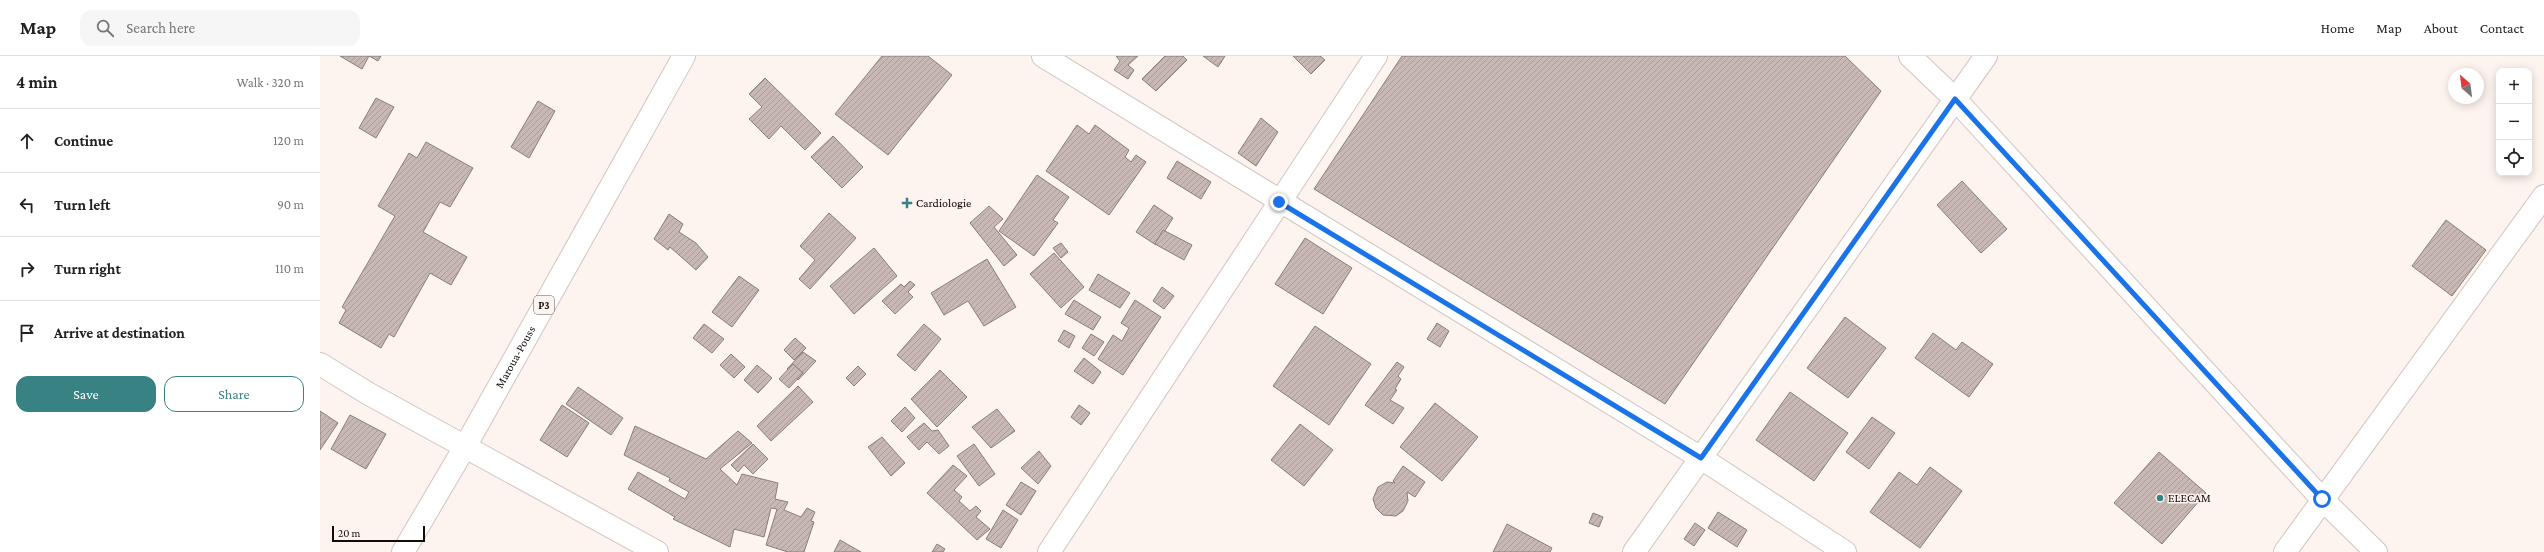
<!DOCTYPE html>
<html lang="en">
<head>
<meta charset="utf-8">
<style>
  :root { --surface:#fff; --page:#f6f6f6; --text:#222; --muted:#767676; --line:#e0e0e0; --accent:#398284 }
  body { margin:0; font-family:"Crimson Pro",serif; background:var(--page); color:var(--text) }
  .controls { position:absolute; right:12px; top:12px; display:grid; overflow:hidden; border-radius:8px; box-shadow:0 2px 10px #0003 }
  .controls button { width:36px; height:36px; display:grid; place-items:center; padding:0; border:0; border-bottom:1px solid var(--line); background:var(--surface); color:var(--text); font:20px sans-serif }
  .compass { position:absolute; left:2128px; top:12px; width:36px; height:36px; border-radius:50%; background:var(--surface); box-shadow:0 2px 10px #0003; rotate:332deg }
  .scale { position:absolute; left:12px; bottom:10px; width:93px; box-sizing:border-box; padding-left:4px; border:2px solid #110c0a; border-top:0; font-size:11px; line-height:14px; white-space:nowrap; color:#110c0a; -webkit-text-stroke:3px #fdf3ef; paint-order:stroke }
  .stop { position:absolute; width:12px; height:12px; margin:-9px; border:3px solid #1a73e8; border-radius:50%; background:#fff }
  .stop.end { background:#1a73e8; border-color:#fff; box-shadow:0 1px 4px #0008 }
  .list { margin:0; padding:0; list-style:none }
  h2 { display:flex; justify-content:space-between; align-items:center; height:52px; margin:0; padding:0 16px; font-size:17px }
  h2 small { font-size:13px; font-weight:400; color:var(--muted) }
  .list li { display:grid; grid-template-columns:26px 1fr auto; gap:12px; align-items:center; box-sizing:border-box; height:64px; padding:0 16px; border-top:1px solid var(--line) }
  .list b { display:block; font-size:15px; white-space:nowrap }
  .list em { font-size:13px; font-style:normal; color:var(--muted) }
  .actions { display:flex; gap:8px; padding:12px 16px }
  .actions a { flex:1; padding:9px 0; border:1px solid var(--accent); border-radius:12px; text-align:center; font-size:14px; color:var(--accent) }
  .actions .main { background:var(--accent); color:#fff }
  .icon { flex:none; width:22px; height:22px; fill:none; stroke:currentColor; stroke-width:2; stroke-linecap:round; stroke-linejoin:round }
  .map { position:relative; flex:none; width:2224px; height:496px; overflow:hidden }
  header { display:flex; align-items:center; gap:24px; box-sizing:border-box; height:56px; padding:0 20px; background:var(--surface); border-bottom:1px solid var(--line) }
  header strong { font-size:19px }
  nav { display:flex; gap:22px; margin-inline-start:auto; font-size:14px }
  .search { width:280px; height:36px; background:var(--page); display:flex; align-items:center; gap:10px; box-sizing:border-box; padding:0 14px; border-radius:12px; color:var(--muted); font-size:15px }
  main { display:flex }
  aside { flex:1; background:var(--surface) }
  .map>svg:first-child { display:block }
  .building { fill:url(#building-hatch); stroke:#8b7d78 }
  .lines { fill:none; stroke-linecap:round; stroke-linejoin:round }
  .minor-casing { stroke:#d3c3be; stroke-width:24 }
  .major-casing { stroke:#d3c3be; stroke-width:24 }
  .minor { stroke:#fff; stroke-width:22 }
  .major { stroke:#fff; stroke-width:22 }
  .route { stroke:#1a73e8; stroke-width:5 }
  .poi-dot { fill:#398284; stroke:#fdf3ef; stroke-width:1.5 }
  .labels { text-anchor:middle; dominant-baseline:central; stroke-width:3; stroke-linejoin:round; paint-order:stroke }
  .shield { fill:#fdf3ef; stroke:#58514f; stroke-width:1 }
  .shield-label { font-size:11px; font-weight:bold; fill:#110c0a }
  .poi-label { font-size:12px; fill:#110c0a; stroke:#fdf3ef; text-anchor:start }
  .street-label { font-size:12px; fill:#110c0a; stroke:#fdf3ef }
</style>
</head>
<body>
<header>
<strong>Map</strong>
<div class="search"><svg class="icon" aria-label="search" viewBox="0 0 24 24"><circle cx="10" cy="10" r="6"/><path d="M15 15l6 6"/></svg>Search here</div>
<nav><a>Home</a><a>Map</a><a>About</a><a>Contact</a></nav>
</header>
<main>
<aside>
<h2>4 min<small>Walk · 320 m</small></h2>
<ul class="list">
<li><svg class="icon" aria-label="ahead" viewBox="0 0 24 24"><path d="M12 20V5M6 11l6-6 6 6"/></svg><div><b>Continue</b></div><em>120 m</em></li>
<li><svg class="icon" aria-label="left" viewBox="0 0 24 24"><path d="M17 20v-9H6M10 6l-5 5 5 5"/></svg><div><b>Turn left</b></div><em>90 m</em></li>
<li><svg class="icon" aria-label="right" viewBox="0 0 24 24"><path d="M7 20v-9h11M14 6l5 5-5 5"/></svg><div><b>Turn right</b></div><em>110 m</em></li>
<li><svg class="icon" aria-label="arrive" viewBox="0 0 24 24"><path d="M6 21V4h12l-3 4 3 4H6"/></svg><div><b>Arrive at destination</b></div></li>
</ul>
<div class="actions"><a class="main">Save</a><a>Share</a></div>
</aside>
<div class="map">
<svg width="2224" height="496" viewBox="0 0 2224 496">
  <defs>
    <pattern id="building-hatch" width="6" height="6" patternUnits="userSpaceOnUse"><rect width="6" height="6" fill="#c8b8b3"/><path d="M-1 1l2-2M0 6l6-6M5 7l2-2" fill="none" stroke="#ab9d99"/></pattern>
  </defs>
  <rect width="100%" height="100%" fill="#fdf3ef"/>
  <g class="building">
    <path d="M20 0H61L58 5 49 0 42 13Z"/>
    <path d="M562 0H608L632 19 568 99 515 58Z"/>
    <path d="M796 0H818L808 9 814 14 808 23 794 14 800 5Z"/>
    <path d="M845 0H863L867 4 836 35 822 23Z"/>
    <path d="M883 0H905L898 11Z"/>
    <path d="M973 0H1000L1005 4 991 18Z"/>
    <path d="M1082 0H1525L1561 35 1345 348 994 133Z"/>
    <path d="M445 22 501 77 485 94 461 70 449 83 429 63 442 51 429 38Z"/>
    <path d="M56 42 74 51 56 82 39 72Z"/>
    <path d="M218 45 235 55 209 102 191 91Z"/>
    <path d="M941 62 958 76 936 110 918 97Z"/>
    <path d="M757 69 769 78 775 69 809 94 805 101 811 106 816 99 826 106 789 159 726 115Z"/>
    <path d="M513 80 543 111 522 132 491 101Z"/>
    <path d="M106 86 153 112 130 151 120 146 103 176 147 201 131 229 110 217 74 281 69 278 61 292 19 267 26 254 22 251 75 160 58 150 89 97 97 102Z"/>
    <path d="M857 105 891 126 881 143 847 122Z"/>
    <path d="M717 119 749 141 733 164 738 167 714 200 679 175Z"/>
    <path d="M1642 125 1687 173 1661 197 1617 149Z"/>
    <path d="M834 149 853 162 836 189 816 176Z"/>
    <path d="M669 150 683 163 674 171 697 199 684 210 650 167Z"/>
    <path d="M509 157 536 182 490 233 479 223 495 204 480 190Z"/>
    <path d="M349 158 363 168 359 176 376 187 388 201 376 214 350 191 348 194 334 183Z"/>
    <path d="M2126 164 2166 194 2132 240 2092 210Z"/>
    <path d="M843 174 872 189 864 204 835 188Z"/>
    <path d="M985 182 1032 212 1003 258 955 228Z"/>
    <path d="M741 187 748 196 741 202 733 192Z"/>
    <path d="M554 192 577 220 534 258 510 230Z"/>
    <path d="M734 197 764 231 741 252 710 218Z"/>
    <path d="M667 203 696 251 664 270 648 245 624 259 611 237Z"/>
    <path d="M778 218 810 237 800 252 769 234Z"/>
    <path d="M419 220 439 234 412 271 392 256Z"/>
    <path d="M590 225 595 229 588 236 593 241 575 258 562 245 581 228 584 231Z"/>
    <path d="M842 231 854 240 844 253 833 245Z"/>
    <path d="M754 244 781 261 773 274 745 258Z"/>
    <path d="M815 244 841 261 803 319 778 303 793 279 802 285 809 272 801 267Z"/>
    <path d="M1525 261 1566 292 1528 342 1487 312Z"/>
    <path d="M1117 267 1129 275 1120 291 1107 283Z"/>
    <path d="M384 268 404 283 392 297 373 282Z"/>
    <path d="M604 268 621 283 595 315 577 299Z"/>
    <path d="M995 270 1051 308 1009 369 953 330Z"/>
    <path d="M744 274 755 280 749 292 738 285Z"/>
    <path d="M1613 277 1636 294 1642 286 1673 308 1649 341 1595 302Z"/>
    <path d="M771 278 784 286 774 300 762 292Z"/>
    <path d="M475 282 486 292 474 304 464 294Z"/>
    <path d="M483 296 496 305 478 324 467 313Z"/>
    <path d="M411 298 425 311 414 322 400 309Z"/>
    <path d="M764 302 781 316 773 328 754 315Z"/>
    <path d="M1077 306 1084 311 1078 320 1081 323 1075 333 1077 334 1070 344 1084 352 1073 368 1045 349Z"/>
    <path d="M473 308 483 317 469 332 459 323Z"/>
    <path d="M437 309 452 322 438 337 424 324Z"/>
    <path d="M538 310 546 318 534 330 526 322Z"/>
    <path d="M620 314 647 341 617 371 591 343Z"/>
    <path d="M478 330 493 346 451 385 437 370Z"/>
    <path d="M258 331 303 362 291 379 246 348Z"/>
    <path d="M1470 336 1528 377 1494 425 1436 384Z"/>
    <path d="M1115 347 1158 381 1122 425 1080 391Z"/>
    <path d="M242 349 269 367 247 401 220 384Z"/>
    <path d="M759 349 770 357 761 369 751 361Z"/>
    <path d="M585 351 595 362 582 376 571 365Z"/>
    <path d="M677 353 695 375 671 392 652 371Z"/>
    <path d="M0 355 18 367 0 394Z"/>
    <path d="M30 359 66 378 46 413 11 393Z"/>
    <path d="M1552 361 1575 377 1549 413 1526 396Z"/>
    <path d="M604 367 612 375 618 374 629 390 619 398 607 386 599 394 587 381Z"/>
    <path d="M980 368 1013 394 984 430 951 404Z"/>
    <path d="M315 370 386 403 418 375 432 387 400 413 417 429 422 418 458 427 455 443 468 446 464 454 481 461 487 452 495 456 491 465 494 466 484 496H468L446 489 457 453 451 452 444 481 414 473 410 491 353 463 355 461 308 433 318 416 365 443 369 436 349 425 350 422 304 399Z"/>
    <path d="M562 381 585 407 571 420 548 391Z"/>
    <path d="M433 388 448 403 433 418 424 409 418 416 411 409Z"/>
    <path d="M654 388 675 418 659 430 637 400Z"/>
    <path d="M719 395 731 410 718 428 701 412Z"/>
    <path d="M1839 396 1886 437 1842 488 1794 447Z"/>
    <path d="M633 409 647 420 634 434 642 441 639 445 650 455 656 450 661 455 656 461 670 473 657 484 607 437Z"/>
    <path d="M1083 410 1105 426 1095 441 1087 436 1088 445 1083 455 1076 460 1063 459 1056 452 1053 443 1058 431 1067 426 1075 427 1073 425Z"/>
    <path d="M1610 411 1642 435 1600 492 1550 456 1579 416 1597 429Z"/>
    <path d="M701 426 716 435 701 459 686 449Z"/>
    <path d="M683 454 698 464 681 492 666 483Z"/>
    <path d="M1398 456 1427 474 1417 491 1388 472Z"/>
    <path d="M1273 457 1283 461 1279 471 1269 467Z"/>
    <path d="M1375 467 1385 474 1374 490 1364 483Z"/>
    <path d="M1187 468 1232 492 1230 496H1173Z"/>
    <path d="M520 484 541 496H514Z"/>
    <path d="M617 488 625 493 623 496H612Z"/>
  </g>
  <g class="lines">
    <g class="minor-casing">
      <g id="minor">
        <path d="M723 0 1381 402 1525 496"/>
        <path d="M1590 0 1635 43 2002 443 2056 496"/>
        <path d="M0 308 49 338 337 496"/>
        <path d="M729 496 1056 0"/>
        <path d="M1314 496 1666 0"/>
        <path d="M1965 496 2224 140"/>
      </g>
    </g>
    <g class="major-casing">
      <g id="major">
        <path id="s1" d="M83 496 146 389 364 0"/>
      </g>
    </g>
    <use href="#minor" class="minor"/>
    <use href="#major" class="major"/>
  </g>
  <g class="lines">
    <path class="route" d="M959 146 1381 402 1635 43 2002 443"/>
  </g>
  <g class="poi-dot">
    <path d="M585 141h4v4h4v4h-4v4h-4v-4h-4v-4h4z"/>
    <circle cx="1840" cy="442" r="4"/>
  </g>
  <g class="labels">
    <rect class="shield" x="214" y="240" width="20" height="18" rx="3"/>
    <g class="shield-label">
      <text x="224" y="249">P3</text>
    </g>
    <g class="poi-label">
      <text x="596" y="147">Cardiologie</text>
      <text x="1848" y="442">ELECAM</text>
    </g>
    <g class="street-label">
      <text stroke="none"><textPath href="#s1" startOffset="225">Maroua-Pouss</textPath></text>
    </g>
  </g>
</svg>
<div class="controls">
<button>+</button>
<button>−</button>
<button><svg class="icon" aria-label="locate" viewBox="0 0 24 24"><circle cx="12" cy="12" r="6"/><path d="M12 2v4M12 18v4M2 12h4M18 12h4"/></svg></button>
</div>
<svg class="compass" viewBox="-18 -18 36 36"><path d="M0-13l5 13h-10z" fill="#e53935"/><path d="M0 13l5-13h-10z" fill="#767676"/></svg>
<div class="scale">20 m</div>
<div class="stop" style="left:2002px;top:443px"></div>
<div class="stop end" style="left:959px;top:146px"></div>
</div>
</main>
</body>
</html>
